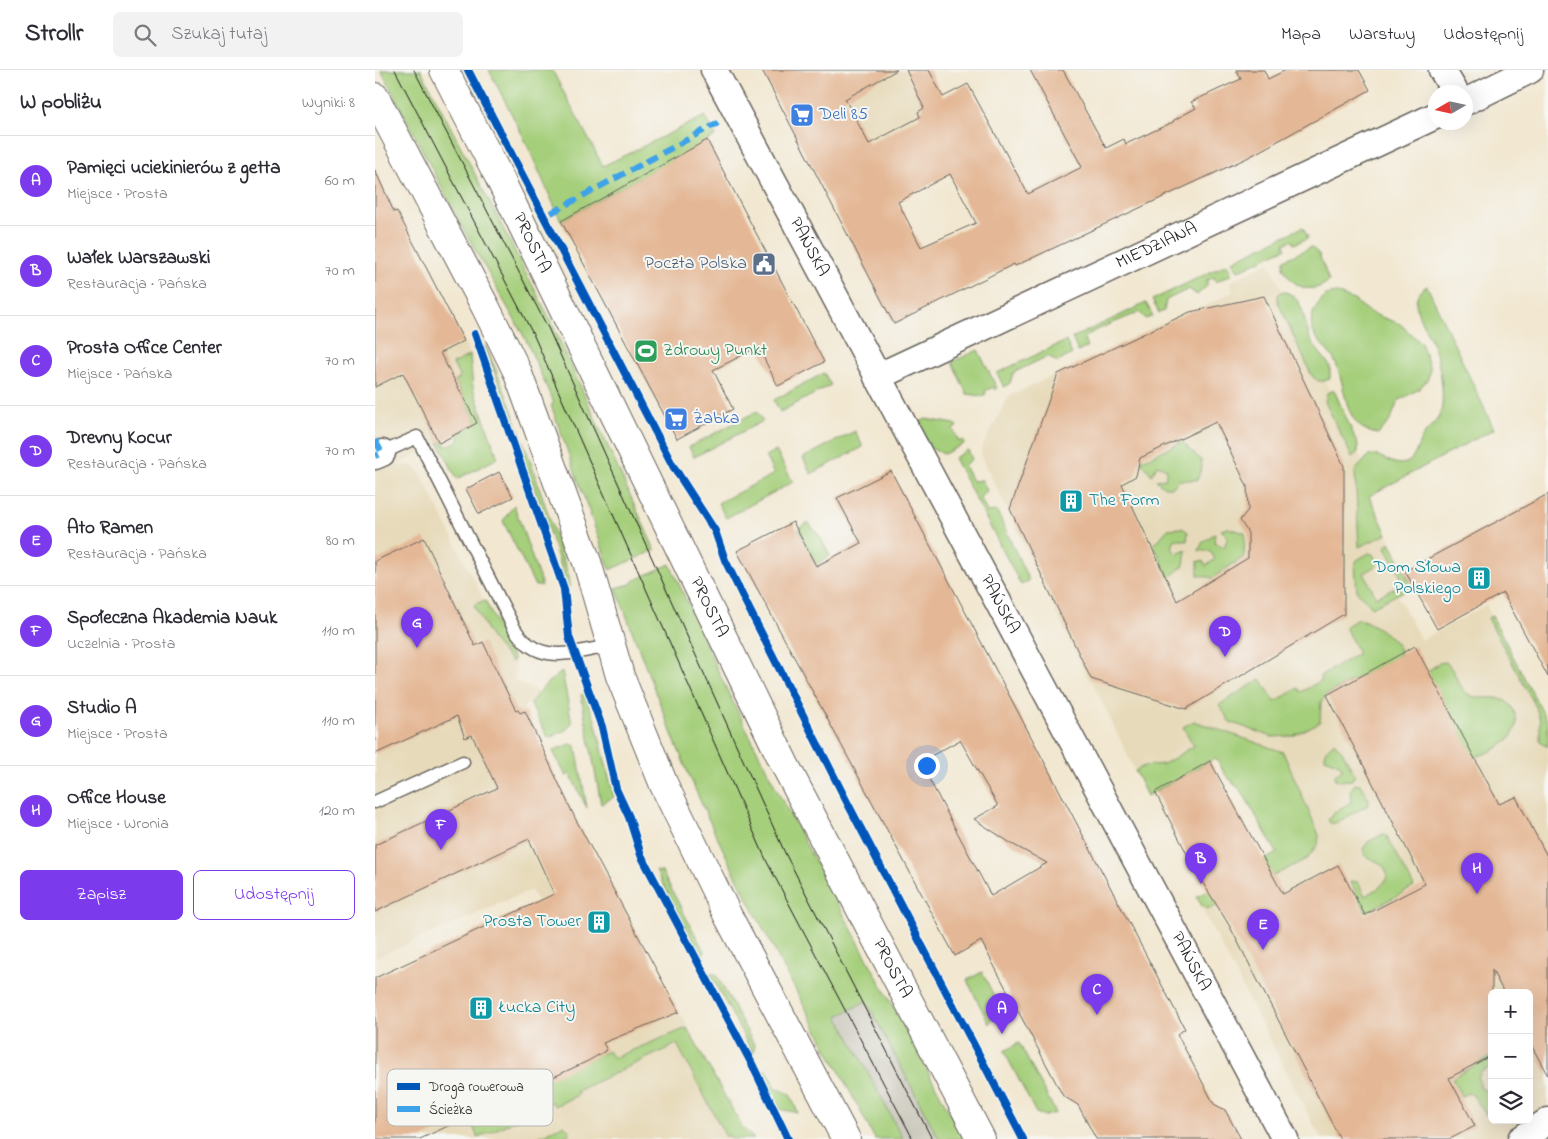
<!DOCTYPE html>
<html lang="pl">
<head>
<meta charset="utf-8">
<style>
  :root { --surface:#fff; --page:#f2f2f3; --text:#2b2b33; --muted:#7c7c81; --line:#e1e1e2; --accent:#7c3aed }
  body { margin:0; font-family:"Indie Flower",sans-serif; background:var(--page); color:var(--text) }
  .controls { position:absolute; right:15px; bottom:15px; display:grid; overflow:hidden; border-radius:8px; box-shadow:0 5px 20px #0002 }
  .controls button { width:45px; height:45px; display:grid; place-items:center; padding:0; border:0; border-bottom:1px solid var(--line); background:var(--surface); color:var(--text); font:25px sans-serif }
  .compass { position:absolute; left:1053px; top:15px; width:45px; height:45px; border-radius:50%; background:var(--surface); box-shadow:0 5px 20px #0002; rotate:261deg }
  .you { position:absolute; left:551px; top:695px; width:18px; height:18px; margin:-12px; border:4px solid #fff; border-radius:50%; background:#1a73e8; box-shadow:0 0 0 8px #1a73e833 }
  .badge { display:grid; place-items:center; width:32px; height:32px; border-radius:50%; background:var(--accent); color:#fff; font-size:16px; font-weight:700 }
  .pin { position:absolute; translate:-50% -41px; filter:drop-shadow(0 1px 2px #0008) }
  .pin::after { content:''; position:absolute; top:26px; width:18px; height:15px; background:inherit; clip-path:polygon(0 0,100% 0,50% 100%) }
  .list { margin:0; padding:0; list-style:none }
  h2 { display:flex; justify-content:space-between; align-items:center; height:65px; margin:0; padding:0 20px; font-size:21px }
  h2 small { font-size:16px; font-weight:400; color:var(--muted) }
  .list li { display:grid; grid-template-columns:32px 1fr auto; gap:15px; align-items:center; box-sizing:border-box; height:90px; padding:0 20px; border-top:1px solid var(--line) }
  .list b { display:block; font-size:19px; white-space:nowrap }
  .list p { margin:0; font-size:16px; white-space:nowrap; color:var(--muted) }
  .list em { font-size:16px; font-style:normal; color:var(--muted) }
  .actions { display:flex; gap:10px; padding:15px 20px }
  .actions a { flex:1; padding:11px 0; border:1px solid var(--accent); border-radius:8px; text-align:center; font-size:18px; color:var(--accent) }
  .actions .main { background:var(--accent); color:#fff }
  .icon { flex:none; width:28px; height:28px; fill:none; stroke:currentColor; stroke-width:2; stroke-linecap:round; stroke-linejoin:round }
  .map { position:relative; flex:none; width:1173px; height:1069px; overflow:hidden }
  header { display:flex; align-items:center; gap:30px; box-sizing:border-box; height:70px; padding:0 25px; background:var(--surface); border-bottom:1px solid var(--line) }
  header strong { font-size:24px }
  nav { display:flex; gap:28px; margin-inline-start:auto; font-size:18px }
  .search { width:350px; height:45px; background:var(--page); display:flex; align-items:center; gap:12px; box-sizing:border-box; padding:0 18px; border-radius:8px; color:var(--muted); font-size:19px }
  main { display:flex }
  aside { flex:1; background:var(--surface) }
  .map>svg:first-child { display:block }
  .built { fill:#e7daba; fill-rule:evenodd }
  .industrial { fill:#c8c4b8 }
  .green { fill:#a6cf7b; stroke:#61764c }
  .building { fill:#e4b896; fill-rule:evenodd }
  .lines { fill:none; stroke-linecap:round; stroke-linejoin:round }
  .service-casing { stroke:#67635c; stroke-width:15 }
  .minor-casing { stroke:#67635c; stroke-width:29 }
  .secondary-casing { stroke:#67635c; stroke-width:30 }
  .service { stroke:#fff; stroke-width:12 }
  .minor { stroke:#fff; stroke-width:26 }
  .secondary { stroke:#fff; stroke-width:28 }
  .tram { stroke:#1c1c1c; stroke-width:1 }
  .quiet { stroke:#3da2ea; stroke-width:6; stroke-dasharray:12 6; stroke-linecap:butt }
  .cycleway-casing { stroke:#f6f6f2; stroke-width:11 }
  .cycleway { stroke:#0057b8; stroke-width:8 }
  .labels { text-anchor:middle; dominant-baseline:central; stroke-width:4; stroke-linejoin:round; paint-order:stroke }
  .shop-label { font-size:18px; fill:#366cbe; stroke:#f6f6f2; text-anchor:start }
  .street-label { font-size:18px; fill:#1c1c1c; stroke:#f6f6f2 }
  .service-label { font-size:18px; fill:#4e5e75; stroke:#f6f6f2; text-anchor:end }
  .leisure-label { font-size:18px; fill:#27864d; stroke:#f6f6f2; text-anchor:start }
  .culture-label { font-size:18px; fill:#0d838f; stroke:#f6f6f2; text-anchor:start }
  .key { fill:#f6f6f2; stroke:#b5b5b2; stroke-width:1 }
  .key-label { font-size:14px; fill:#1c1c1c }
</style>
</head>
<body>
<header>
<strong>Strollr</strong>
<div class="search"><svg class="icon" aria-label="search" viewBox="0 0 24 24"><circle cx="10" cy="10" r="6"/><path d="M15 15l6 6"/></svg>Szukaj tutaj</div>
<nav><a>Mapa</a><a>Warstwy</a><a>Udostępnij</a></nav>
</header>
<main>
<aside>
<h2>W pobliżu<small>Wyniki: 8</small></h2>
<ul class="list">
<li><span class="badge">A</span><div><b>Pamięci uciekinierów z getta</b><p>Miejsce · Prosta</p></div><em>60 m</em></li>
<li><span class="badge">B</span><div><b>Wałek Warszawski</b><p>Restauracja · Pańska</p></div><em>70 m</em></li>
<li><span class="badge">C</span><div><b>Prosta Office Center</b><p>Miejsce · Pańska</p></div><em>70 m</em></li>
<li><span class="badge">D</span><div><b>Drevny Kocur</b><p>Restauracja · Pańska</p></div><em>70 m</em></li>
<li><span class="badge">E</span><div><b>Ato Ramen</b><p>Restauracja · Pańska</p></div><em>80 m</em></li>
<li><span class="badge">F</span><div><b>Społeczna Akademia Nauk</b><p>Uczelnia · Prosta</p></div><em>110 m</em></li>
<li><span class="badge">G</span><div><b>Studio A</b><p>Miejsce · Prosta</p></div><em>110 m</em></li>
<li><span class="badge">H</span><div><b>Office House</b><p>Miejsce · Wronia</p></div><em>120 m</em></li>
</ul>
<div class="actions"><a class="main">Zapisz</a><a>Udostępnij</a></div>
</aside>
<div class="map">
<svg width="1173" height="1069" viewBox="0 0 1173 1069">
  <rect width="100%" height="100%" fill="#f6f6f2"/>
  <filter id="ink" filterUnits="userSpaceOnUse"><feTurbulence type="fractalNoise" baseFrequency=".02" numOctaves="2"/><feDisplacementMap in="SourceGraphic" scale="10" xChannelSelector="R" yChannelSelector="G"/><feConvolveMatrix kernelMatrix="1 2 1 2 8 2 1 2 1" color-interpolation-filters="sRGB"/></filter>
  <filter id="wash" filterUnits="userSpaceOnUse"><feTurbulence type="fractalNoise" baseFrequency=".0096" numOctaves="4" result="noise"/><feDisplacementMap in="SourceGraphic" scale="20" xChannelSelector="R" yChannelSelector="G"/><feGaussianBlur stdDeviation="1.12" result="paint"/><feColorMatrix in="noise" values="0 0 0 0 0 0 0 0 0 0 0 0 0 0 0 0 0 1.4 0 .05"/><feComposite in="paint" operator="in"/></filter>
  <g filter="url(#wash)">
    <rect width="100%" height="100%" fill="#f2e8d2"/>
    <g class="built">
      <path d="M387 0H554L601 89 471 160Z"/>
      <path d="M0 101 89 271 95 285 78 294 86 308 80 311 102 353 82 364 85 370 71 377 68 371 22 395H33L42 399 47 406 139 590 142 600 140 611 164 622 148 638 194 736 373 1069H40L46 1068 131 1029 225 982 227 984 233 981 156 820 0 888Z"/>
      <path d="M894 192 1001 421 994 426 1038 516 1022 525 1046 570 1111 535 1173 653V1061L1161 1069H946L821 827 902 783 868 723 849 704 843 691 839 689 772 726 718 613 713 609 606 385V379L633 327 813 241 826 238 858 222 855 212ZM1117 923H1154V1050H1117Z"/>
    </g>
    <path class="industrial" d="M491 930 564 1069H528L463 946Z"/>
    <g class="green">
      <path d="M6 0H46L174 247 280 480 235 500 176 335 179 334 151 270 86 155Z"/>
      <path d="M114 0H177L228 96 330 46 341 66 186 151 150 70Z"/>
      <path d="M928 157 933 168 919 174 917 170 909 174 911 178 863 201 857 191Z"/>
      <path d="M936 177 944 184 954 211C936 226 917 217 908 197L909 190Z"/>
      <path d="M852 194 857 204 841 212 839 207 831 211 833 215 822 225 814 219 791 230 789 241 784 243 777 230Z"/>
      <path d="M1052 216 1119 359 994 426 1012 464 984 477 980 401 994 385C1008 383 1018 399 1033 392 1041 387 1043 373 1048 366 1053 359 1064 350 1066 342 1070 323 1065 295 1059 277 1054 261 1026 229 1052 216Z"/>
      <path d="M908 221C932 229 927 251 936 270 941 280 950 288 955 296V308L950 311H943L937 306 903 232V225Z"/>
      <path d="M961 223 979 230 996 243 1025 254 1046 273 1055 298 1053 309 1044 319 1023 331 1015 351 1003 364C968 359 972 319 961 294 956 281 941 272 937 259 934 246 942 233 951 225Z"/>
      <path d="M771 233 778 246 771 249 764 242C750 249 719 259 709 268L712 277 703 282 697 268Z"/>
      <path d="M691 271 697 284 682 292 673 286 638 303 635 313 629 317 622 303Z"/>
      <path d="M110 275C144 350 168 430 194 507L196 516 193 517Z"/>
      <path d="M603 280 622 318 620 320 618 317 610 321 611 324 607 326 592 324 577 292Z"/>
      <path d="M95 285 98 318 123 388 82 409 64 373 68 371 71 377 85 370 82 364 102 353 80 311 85 308 78 294Z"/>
      <path d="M449 303 456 315 405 342 399 330Z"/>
      <path d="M959 320 983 375V382L977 387 950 332 952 323Z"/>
      <path d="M382 341 388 351 319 387 314 377Z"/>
      <path d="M551 349 580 354 582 357 578 359 584 372 588 370 589 374 569 384 553 377 541 354Z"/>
      <path d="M480 361 488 377 436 404 428 388Z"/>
      <path d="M807 372 826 390 827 397 822 410H804L798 417H789L781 410 790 409 792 399 782 395 777 405 767 393V390Z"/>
      <path d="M593 380 597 389 589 395 597 411 607 410 612 421 605 427 612 442 622 441 654 511 646 515 579 388Z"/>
      <path d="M401 381 418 412 351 448 343 433 399 404 390 386Z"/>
      <path d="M139 435 167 516H160L128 451Z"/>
      <path d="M433 452 445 467 455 486 441 494 423 459Z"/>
      <path d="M807 458 813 462 812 471 800 469 797 478 802 484 811 480 809 495 794 508 779 475 793 459Z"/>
      <path d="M853 458 870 463 869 487 837 508 823 505V491H828L831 496 840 489 835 481H824L827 473 840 463 839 472 849 477 853 467 846 460Z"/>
      <path d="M1015 472 1037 517 997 537 982 522 980 494 982 490 994 483 999 485 1002 495 989 503 1001 527 1027 515 1028 511 1011 477Z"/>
      <path d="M295 494 349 614 404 724 589 1069H564L491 931 463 946 528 1069H500C447 967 390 867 340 763 302 683 272 600 241 518L256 514 258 511Z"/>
      <path d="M110 530 139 590 136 592 116 568 99 535Z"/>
      <path d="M1117 546 1173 653V677L1165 671V651L1161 637 1113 548Z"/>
      <path d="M983 549C994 550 1027 572 1025 583L1021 588 952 624 946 632 945 652 918 666 897 667 855 652 844 635 886 609 900 632 923 618 926 622 947 610 945 606 982 584V580L970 557Z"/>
      <path d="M1071 592C1081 601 1082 616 1093 624 1105 632 1120 624 1131 631 1136 635 1140 642 1141 648 1145 670 1116 683 1097 688L1053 601 1064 593Z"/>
      <path d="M187 602 197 653 191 660 173 668 155 633 172 613Z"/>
      <path d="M209 624 220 650 239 727 226 734 206 625Z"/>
      <path d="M819 651 908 682 944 765 943 774 933 788 835 839 828 837 821 827 902 783 868 723 849 703 843 691 839 689 772 726 760 701 769 696 789 694 819 676 808 657Z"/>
      <path d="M959 672 967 681 980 705 977 710 964 711 960 709V705L967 699 966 695 950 688V681Z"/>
      <path d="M195 674 201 676 212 738 195 704 191 706 178 681Z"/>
      <path d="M980 714H985L994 730 993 735 961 753H955L953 750 961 741 976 732 975 721Z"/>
      <path d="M1008 764 1012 766 1039 817 991 842 975 811 983 812 990 826C1001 820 1021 810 1007 795 1003 791 997 790 992 788L988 779 993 772Z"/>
      <path d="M281 801 287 802 329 881 327 887Z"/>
      <path d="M607 902 625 938 614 954 592 910Z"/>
      <path d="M335 904H341L380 976 378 983Z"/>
      <path d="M312 958 367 1057 379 1069H356L354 1065 351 1067 302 974 202 1021 203 1025 180 1036 178 1032 103 1068 97 1054 112 1046 109 1039 225 982 227 984 233 981 238 988Z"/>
      <path d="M644 973 681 1043 670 1046 661 1043 629 981Z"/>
      <path d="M1117 986V996L1106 1002 1103 1008 1106 1018 1117 1024V1043L1111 1045 1098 1025 1093 1023 1086 1026 1077 1008Z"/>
      <path d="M387 999 393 1002 400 1017 415 1024 423 1043 404 1039 385 1000Z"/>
      <path d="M189 1055 195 1061 194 1064 184 1069H159Z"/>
    </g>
    <g id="blocks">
      <g class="building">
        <path d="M387 0H522L470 29 494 74 545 47 543 42 549 38 531 0H554L568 27 593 14 653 124 707 97 655 0H688L731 78 749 69 751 74 798 52 799 50 821 38 816 32 866 9 861 0H889L893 9 911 0H984L995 20 874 87 640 196 639 194 519 254ZM575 104 601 153 546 177 523 132Z"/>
        <path d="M332 70 449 292 403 316 383 277 360 289 338 300 358 339 302 369 186 151Z"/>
        <path d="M0 100 19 142 22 141 89 271 65 283 102 353 64 373 28 303 0 317Z"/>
        <path d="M889 226 969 396V544L811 639 716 609 635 439 683 304 815 242ZM841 352 872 416 873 440 865 450 873 463V488L802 531 747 414 761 406 765 388Z"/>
        <path d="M516 401 810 959 802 964 839 1034 850 1040 866 1069H721L703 1035 688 1026 606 871 580 886 362 481 418 452 441 496 486 473 462 428ZM585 670 623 736 599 749 637 774 672 793 616 826 545 692Z"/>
        <path d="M124 402 138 427 104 444 91 419Z"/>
        <path d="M1173 424V607L1128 523 1062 559 1030 501Z"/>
        <path d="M49 468 100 576 108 572 141 641 143 640 145 643 150 641 200 748 304 942 228 973 232 980 213 991 45 1069H0V908L179 824 154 769 0 842V775L122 718 97 665 90 668 82 646 0 684V491Z"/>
        <path d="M1040 576 1124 734 1141 727 1173 788V1006L1154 971V923H1129L1117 900V985L1074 1008 1100 1056 1075 1069H965L854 855 823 805 780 722 835 691 908 824 963 795 990 845 1050 814 952 625Z"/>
      </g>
    </g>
  </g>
  <g filter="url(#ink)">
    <use href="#blocks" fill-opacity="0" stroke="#67635c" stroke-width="1"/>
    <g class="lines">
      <g class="service-casing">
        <g id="service">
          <path d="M7 383 42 367 139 558C163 597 198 582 236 576"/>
          <path d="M0 732 88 692"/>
        </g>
      </g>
      <g class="minor-casing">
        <g id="minor">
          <path id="s1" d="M339 0 910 1069"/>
          <path d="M1067 0 1080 22"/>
          <path d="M1090 32 1155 0"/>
          <path id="s2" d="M502 307 1060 46"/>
          <path d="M0 386 7 383"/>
          <path d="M1146 1069 1173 1051"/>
        </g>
      </g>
      <g class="secondary-casing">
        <g id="secondary">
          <path id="s3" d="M69 0 123 105 411 697 606 1069"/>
          <path d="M0 27 111 238 142 301 212 492 245 606 289 715 353 846 471 1069"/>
        </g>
      </g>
      <use href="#service" class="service"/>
      <use href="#minor" class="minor"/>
      <use href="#secondary" class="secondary"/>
      <g class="tram">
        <path d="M20 0 159 266 392 792 538 1069"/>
        <path d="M39 0 174 260 410 783 557 1069"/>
      </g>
      <g class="quiet">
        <path d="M176 143 343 53"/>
        <path d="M0 370 7 383 0 386"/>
      </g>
      <g class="cycleway-casing">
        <g id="cycleway">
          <path d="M93 0 298 396 340 461 350 490 370 531 473 734 648 1069"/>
          <path d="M100 264 189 519 194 567 227 657 241 719 254 747 266 785 377 994 413 1069"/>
        </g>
      </g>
      <use href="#cycleway" class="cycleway"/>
    </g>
  </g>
  <defs>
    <g id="supermarket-square" transform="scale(1.25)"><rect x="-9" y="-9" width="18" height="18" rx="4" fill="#3f7fe0" stroke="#f6f6f2"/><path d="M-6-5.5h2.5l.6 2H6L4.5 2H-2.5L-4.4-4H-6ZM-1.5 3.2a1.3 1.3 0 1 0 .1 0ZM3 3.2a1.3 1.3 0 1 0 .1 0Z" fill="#fff"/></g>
    <g id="civic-square" transform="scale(1.25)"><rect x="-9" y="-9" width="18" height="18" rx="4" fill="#5c6f8a" stroke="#f6f6f2"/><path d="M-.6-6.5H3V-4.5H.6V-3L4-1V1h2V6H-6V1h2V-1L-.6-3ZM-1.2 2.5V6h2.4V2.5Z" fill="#fff"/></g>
    <g id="stadium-square" transform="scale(1.25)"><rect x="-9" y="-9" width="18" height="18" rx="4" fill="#2e9e5b" stroke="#f6f6f2"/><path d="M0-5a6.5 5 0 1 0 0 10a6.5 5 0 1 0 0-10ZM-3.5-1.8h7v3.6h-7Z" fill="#fff"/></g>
    <g id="building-square" transform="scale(1.25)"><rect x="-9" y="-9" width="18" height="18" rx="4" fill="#0f9aa8" stroke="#f6f6f2"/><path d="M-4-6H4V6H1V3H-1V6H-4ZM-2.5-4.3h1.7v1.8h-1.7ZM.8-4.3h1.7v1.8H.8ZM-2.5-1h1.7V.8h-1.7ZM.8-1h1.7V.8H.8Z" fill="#fff"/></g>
  </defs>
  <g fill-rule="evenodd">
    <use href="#supermarket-square" x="427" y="45"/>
    <use href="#civic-square" x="389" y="194"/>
    <use href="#stadium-square" x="271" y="281"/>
    <use href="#supermarket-square" x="301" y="349"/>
    <use href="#building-square" x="696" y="431"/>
    <use href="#building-square" x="1104" y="508"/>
    <use href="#building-square" x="224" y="852"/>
    <use href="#building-square" x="106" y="938"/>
  </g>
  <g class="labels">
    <g class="shop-label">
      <text x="444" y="45">Deli 85</text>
      <text x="318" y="349">Żabka</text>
    </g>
    <g class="street-label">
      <text stroke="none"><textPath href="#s3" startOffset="194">PROSTA</textPath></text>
      <text stroke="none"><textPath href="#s2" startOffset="309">MIEDZIANA</textPath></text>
      <text stroke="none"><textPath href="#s1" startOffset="201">PAŃSKA</textPath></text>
      <text stroke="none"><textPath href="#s1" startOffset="606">PAŃSKA</textPath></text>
      <text stroke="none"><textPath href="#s3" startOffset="599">PROSTA</textPath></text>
      <text stroke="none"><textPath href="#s1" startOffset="1011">PAŃSKA</textPath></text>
      <text stroke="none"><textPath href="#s3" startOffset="1004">PROSTA</textPath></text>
    </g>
    <g class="service-label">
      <text x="372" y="194">Poczta Polska</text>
    </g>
    <g class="leisure-label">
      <text x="288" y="281">Zdrowy Punkt</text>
    </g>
    <g class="culture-label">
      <text x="714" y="431">The Form</text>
      <text x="1086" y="498" text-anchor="end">Dom Słowa<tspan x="1086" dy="21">Polskiego</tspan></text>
      <text x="206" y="852" text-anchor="end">Prosta Tower</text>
      <text x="124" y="938">Łucka City</text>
    </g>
  </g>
  <rect x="12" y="999" width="166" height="57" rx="8" class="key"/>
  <rect x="22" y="1013" width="23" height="7" fill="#0057b8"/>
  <rect x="22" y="1036" width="23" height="6" fill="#3da2ea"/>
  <g class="key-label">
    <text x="54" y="1021">Droga rowerowa</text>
    <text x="54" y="1044">Ścieżka</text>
  </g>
</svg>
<div class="controls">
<button>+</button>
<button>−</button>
<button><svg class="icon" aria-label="layers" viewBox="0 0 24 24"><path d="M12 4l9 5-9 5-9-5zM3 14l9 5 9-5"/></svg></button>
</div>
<svg class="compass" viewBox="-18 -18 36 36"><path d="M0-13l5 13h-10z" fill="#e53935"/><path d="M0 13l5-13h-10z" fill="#7c7c81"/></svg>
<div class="you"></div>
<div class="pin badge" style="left:627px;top:964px">A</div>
<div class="pin badge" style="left:826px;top:814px">B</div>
<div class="pin badge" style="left:722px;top:945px">C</div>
<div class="pin badge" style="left:850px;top:587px">D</div>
<div class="pin badge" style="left:888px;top:880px">E</div>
<div class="pin badge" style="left:66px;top:780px">F</div>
<div class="pin badge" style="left:42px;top:578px">G</div>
<div class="pin badge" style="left:1102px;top:824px">H</div>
</div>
</main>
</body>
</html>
